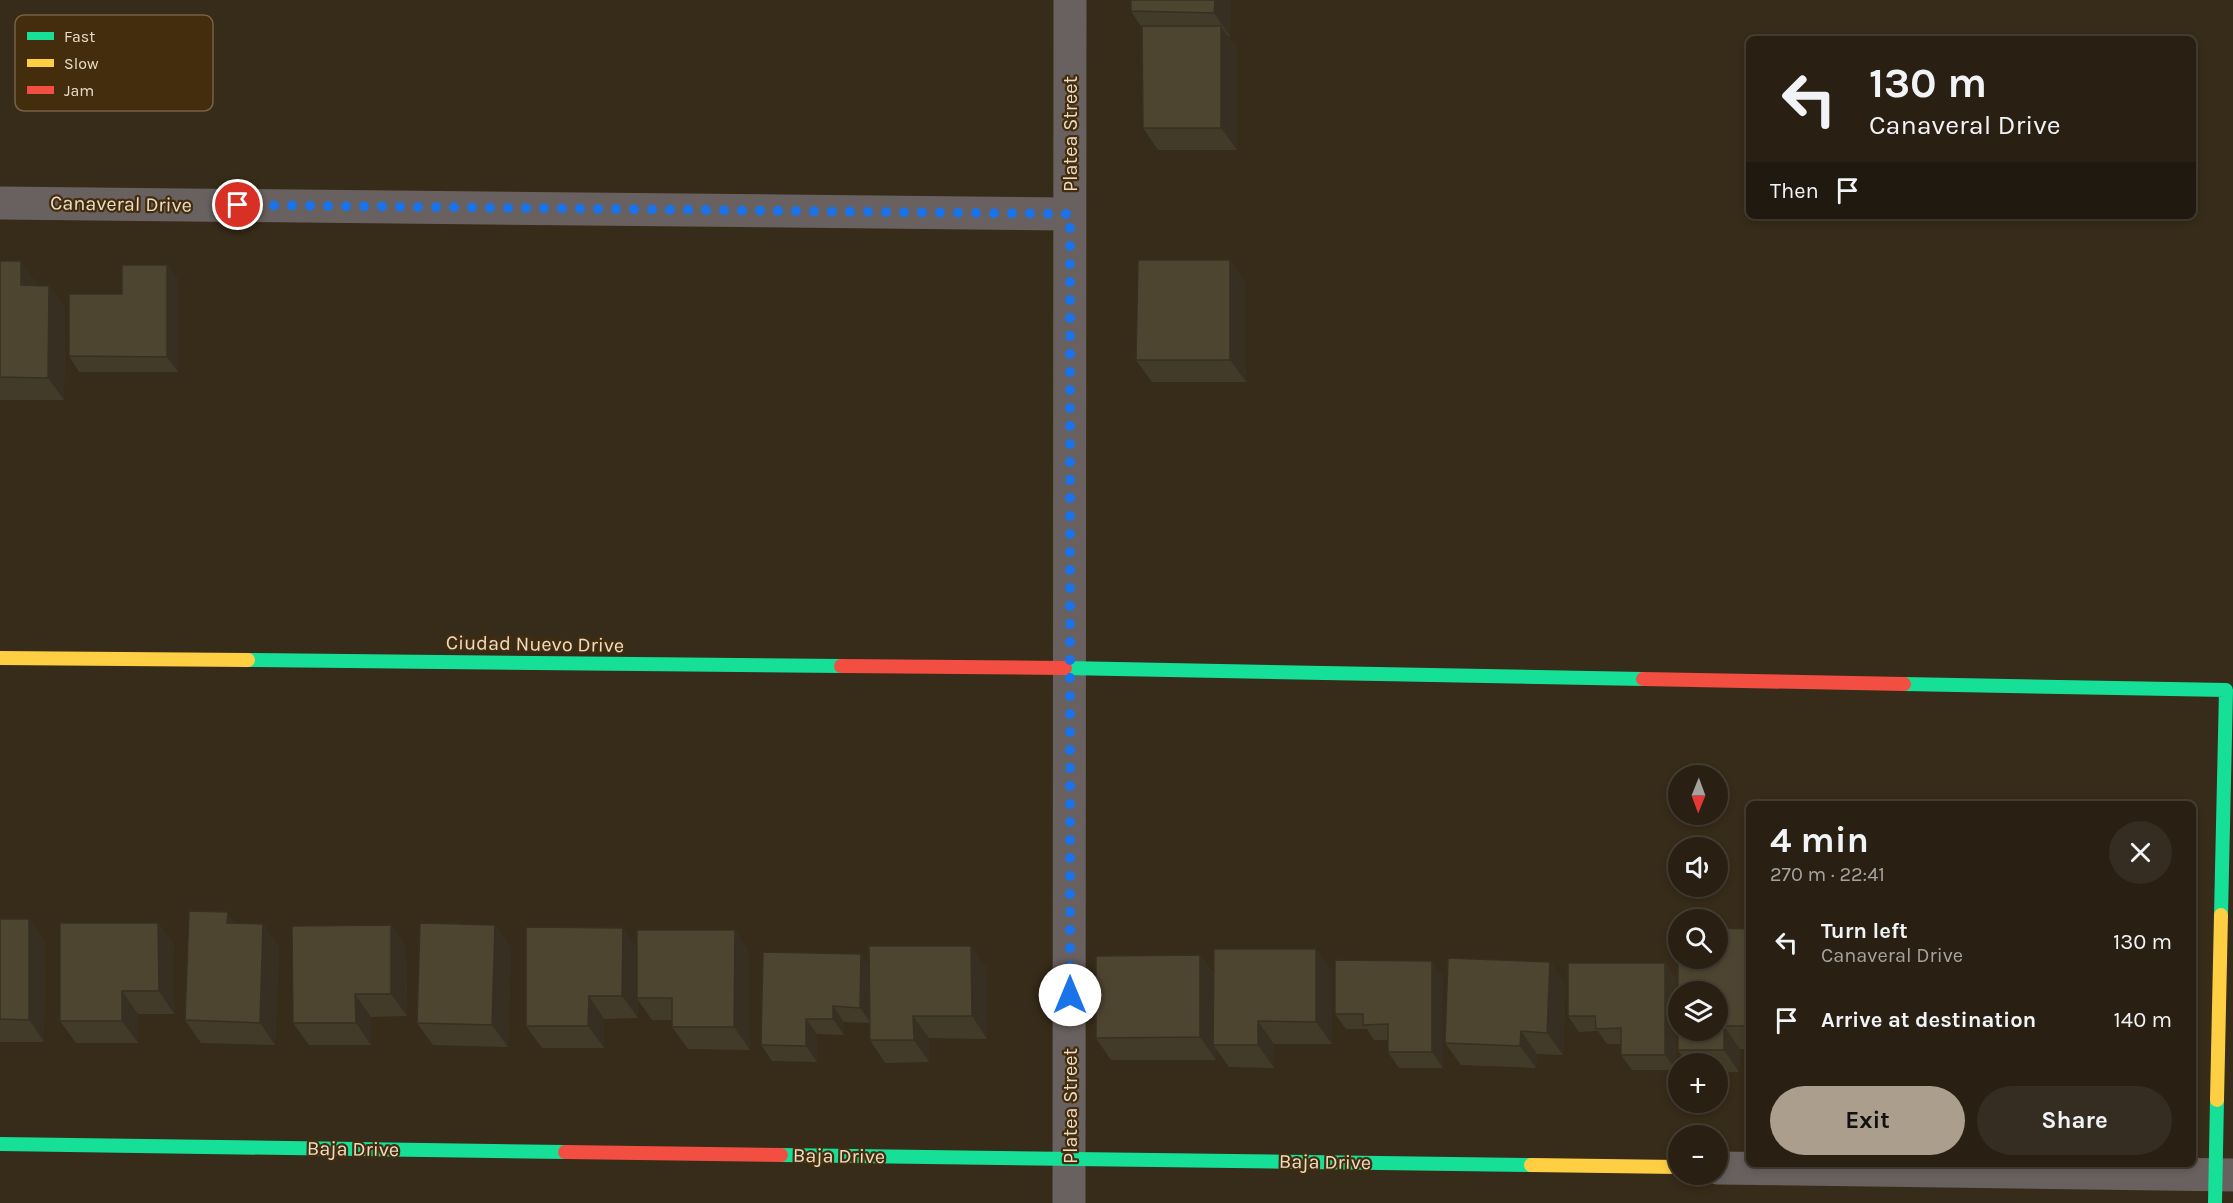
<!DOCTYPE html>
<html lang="en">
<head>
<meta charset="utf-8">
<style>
  body { margin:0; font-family:Karla,sans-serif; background:#352d21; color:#f1f3f6; height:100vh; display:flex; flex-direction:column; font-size:22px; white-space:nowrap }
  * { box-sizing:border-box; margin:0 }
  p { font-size:20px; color:#a5a3a0 }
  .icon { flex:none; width:33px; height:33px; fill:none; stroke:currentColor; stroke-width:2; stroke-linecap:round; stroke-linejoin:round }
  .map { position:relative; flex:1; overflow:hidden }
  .drawer { position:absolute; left:1746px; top:801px; width:450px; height:366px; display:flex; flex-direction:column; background:#292013; border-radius:9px; box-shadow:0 3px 9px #0003,0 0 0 2px #453e33 }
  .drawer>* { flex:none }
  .guide { position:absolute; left:1746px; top:36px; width:450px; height:183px; border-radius:9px; box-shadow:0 3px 9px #0003,0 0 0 2px #453e33; background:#292013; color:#f1f3f6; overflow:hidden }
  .needle { width:39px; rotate:181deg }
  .controls { position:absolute; left:1668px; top:765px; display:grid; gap:12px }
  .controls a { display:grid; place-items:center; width:60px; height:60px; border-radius:50%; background:#292013; box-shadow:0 3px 9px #0003,0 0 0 2px #453e33; font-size:30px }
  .pin { position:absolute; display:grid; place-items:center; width:51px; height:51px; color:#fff; margin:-26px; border:3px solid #fff; border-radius:50%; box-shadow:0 2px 6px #0007 }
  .me { position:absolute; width:66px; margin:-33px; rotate:0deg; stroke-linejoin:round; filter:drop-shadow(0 0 4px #0008) }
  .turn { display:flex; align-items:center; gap:21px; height:126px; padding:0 24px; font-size:27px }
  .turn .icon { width:78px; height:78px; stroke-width:2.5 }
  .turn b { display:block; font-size:42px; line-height:51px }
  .then { display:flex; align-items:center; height:57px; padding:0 24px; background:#0003; gap:12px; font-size:22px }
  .round { display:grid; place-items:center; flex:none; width:63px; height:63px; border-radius:32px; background:#352d21 }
  .headline { display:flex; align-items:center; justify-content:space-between; height:102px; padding:0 24px }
  h1 { font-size:36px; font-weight:700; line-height:45px }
  .primary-button { display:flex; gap:12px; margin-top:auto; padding:12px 24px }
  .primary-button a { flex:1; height:69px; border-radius:36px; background:#ac9e8c; color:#111; font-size:24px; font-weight:700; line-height:69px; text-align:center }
  .primary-button a+a { background:#352d21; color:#f1f3f6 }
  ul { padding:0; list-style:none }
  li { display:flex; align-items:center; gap:18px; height:78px; padding:0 24px }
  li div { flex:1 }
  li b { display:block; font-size:22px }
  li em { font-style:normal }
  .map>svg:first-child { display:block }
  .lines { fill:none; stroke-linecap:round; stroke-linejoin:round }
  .street { stroke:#69615f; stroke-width:33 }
  .fast { stroke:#16e098; stroke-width:14 }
  .slow { stroke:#ffcf43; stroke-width:14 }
  .jam { stroke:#f24e42; stroke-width:14 }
  .wall { fill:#433b2a }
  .shaded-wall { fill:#373022 }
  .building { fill:#4e4531; stroke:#373022; stroke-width:1.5; fill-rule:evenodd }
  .route { stroke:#1a73e8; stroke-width:10; stroke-dasharray:0 18 }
  .labels { text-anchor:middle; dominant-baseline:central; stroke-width:4.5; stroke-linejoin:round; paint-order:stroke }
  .street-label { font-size:20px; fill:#ebdcca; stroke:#442d0c }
  .key { fill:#442d0c; stroke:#766245; stroke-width:1.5 }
  .key-label { font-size:16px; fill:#ebdcca }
</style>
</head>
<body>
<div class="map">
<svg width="2233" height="1203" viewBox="0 0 2233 1203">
  <rect width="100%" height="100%" fill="#372b19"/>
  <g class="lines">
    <!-- street -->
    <g class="street">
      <path d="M0 203 1069 214"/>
      <path d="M1718 1168 2233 1175"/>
      <path d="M1069 1203 1070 0"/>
    </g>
    <!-- fast -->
    <g class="fast">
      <path d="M248 660 841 666"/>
      <path d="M1065 668 1643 679"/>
      <path d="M1904 684 2226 690 2221 915"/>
      <path d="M0 1144 565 1152"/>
      <path d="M781 1155 1531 1165"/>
      <path d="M2215 1203 2217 1100"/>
    </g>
    <!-- slow -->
    <g class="slow">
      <path d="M0 658 248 660"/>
      <path d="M2217 1100 2221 915"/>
      <path d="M1531 1165 1678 1167"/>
    </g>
    <!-- jam -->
    <g class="jam">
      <path d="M841 666 1065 668"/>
      <path d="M1643 679 1904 684"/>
      <path d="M565 1152 781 1155"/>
    </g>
  </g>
  <!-- wall -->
  <g class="wall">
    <path d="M1231 0 1230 36H1228L1237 48V150H1158L1143 128 1142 28 1131 11Z"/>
    <path d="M0 261 37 283V285L65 308 64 400H0Z"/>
    <path d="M167 265 178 280V372H79L69 356 122 294Z"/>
    <path d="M1246 282V382H1152L1136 360Z"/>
    <path d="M0 919H29L45 942 44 1042H0Z"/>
    <path d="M158 923 174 945V1014H138V1043H76L60 1021Z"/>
    <path d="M235 923 263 924 279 947 275 1045 201 1043 185 1020Z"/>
    <path d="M391 925 406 947 407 1016 371 1017V1045H309L293 1023Z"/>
    <path d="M495 925 511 948 508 1047 433 1045 417 1023Z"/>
    <path d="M623 928 637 949 750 953V1050L688 1049 672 1027V1020H652L638 1000V1018L604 1019V1048H542L526 1026Z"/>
    <path d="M1749 929V1049H1740L1739 1072H1718V1064H1687L1678 1050Z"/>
    <path d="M1316 949 1332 972V1044H1274V1068L1229 1067 1216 1049V1060H1111L1096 1038 1200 955 1214 975Z"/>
    <path d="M1550 962 1566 985 1563 1055 1537 1054 1536 1068 1461 1065 1445 1043Z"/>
    <path d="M1665 963 1676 979V1070H1632L1621 1055V1044H1607L1598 1031 1579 1032 1568 1016Z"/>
    <path d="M869 966 987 968V1039L929 1038V1062L885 1063 870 1040V1023L844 1022V1035L817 1034V1062L772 1061 761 1045Z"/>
    <path d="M1443 976V1068H1399L1388 1052V1040H1374L1367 1029H1346L1335 1014Z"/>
  </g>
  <!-- shaded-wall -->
  <g class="shaded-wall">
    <path d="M1215 0H1231L1230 36 1214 13Z"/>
    <path d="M1221 26 1237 48V150L1221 128Z"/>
    <path d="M1230 260 1246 282V382L1230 360Z"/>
    <path d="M21 261 37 283V308L21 285Z"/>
    <path d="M167 265 178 280V372L167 357Z"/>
    <path d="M49 286 65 308 64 400 48 378Z"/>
    <path d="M228 912 243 934 227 923Z"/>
    <path d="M29 919 45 942 44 1042 29 1020Z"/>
    <path d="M158 923 174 945V1014L159 991Z"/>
    <path d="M263 924 279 947 275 1045 260 1023Z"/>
    <path d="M391 925 406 947 407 1016 391 994Z"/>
    <path d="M495 925 511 948 508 1047 492 1025Z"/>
    <path d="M623 928 639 951 637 998 638 1000V1018L622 996Z"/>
    <path d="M735 930 750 953V1050L734 1027Z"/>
    <path d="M971 946 987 968V1039L972 1016Z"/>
    <path d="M1316 949 1332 972V1044L1316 1022Z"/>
    <path d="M861 954 872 970 871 1023 860 1008Z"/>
    <path d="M1200 955 1215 978 1213 1045 1216 1049V1060L1200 1037Z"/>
    <path d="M1432 961 1443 976V1068L1432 1052Z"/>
    <path d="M1550 962 1566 985 1563 1055 1547 1033Z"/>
    <path d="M1665 963 1676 979V1070L1665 1055Z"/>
    <path d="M122 991 138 1014V1043L122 1021Z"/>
    <path d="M355 994 371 1017V1045L356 1023Z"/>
    <path d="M589 996 604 1019V1048L588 1026Z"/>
    <path d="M833 1006 844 1022V1035L833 1019Z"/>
    <path d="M913 1016 929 1038V1062L914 1040Z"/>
    <path d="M806 1019 817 1034V1062L806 1046Z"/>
    <path d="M1258 1021 1274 1044V1068L1258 1045Z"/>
    <path d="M1724 1026 1740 1049 1739 1072 1724 1050Z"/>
    <path d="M1521 1031 1537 1054 1536 1068 1520 1046Z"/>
  </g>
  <!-- building -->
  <g class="building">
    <path d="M1131 0H1215L1214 13 1131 11Z"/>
    <path d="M1142 26H1221V128H1143Z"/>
    <path d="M1138 260H1230V360H1136Z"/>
    <path d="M0 261H21V285L49 286 48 378 0 377Z"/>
    <path d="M122 265H167V357L69 356V294H122Z"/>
    <path d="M189 911 228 912 227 923 263 924 260 1023 185 1020Z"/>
    <path d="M0 919H29V1020L0 1019Z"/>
    <path d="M60 923H158L159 991H122V1021H60Z"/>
    <path d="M420 923 495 925 492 1025 417 1023Z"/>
    <path d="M391 925V994H355L356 1023H293L292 926Z"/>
    <path d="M526 927 623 928 622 996H589L588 1026H526Z"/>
    <path d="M1718 928 1749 929V1026H1724V1050H1678V937V958H1718ZM1678 992H1718V1030H1678Z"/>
    <path d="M637 930H735L734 1027H672V998H637Z"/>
    <path d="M869 946H971L972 1016H913L914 1040H870Z"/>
    <path d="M1214 949H1316V1022L1258 1021V1045H1213Z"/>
    <path d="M763 952 861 954 860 1008 833 1006V1019H806V1046L761 1045Z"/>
    <path d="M1200 955V1037L1096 1038V956Z"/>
    <path d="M1448 958 1550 962 1547 1033 1521 1031 1520 1046 1445 1043Z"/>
    <path d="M1335 960 1432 961V1052H1388V1024L1363 1025V1014H1335Z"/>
    <path d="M1568 963H1665V1055H1621V1028L1596 1029 1595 1016H1568Z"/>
  </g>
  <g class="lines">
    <!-- route -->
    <path class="route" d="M238 205 1070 214V995"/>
  </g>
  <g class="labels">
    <!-- street labels -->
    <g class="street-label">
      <text transform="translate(1070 134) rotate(-90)">Platea Street</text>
      <text transform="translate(121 204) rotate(1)">Canaveral Drive</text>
      <text transform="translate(535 644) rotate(1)">Ciudad Nuevo Drive</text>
      <text transform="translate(1070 1106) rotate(-90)">Platea Street</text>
      <text transform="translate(353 1149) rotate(1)">Baja Drive</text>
      <text transform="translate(839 1156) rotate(1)">Baja Drive</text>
      <text transform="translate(1325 1162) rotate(1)">Baja Drive</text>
    </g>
  </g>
  <!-- legend -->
  <rect x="15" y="15" width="198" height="96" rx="9" class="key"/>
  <rect x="27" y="32" width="27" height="8" fill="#16e098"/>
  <rect x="27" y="59" width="27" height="8" fill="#ffcf43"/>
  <rect x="27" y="86" width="27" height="8" fill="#f24e42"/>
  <g class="key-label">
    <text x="64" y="42">Fast</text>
    <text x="64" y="69">Slow</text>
    <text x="64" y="96">Jam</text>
  </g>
</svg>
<div class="controls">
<a><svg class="needle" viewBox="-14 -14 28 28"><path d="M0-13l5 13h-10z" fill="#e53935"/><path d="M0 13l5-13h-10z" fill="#a5a3a0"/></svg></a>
<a><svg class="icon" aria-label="sound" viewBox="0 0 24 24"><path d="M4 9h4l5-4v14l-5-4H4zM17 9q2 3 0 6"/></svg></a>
<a><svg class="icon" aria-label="search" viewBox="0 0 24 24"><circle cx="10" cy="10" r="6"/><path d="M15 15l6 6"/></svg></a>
<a><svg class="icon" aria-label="layers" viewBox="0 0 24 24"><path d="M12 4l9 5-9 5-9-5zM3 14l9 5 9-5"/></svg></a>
<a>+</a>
<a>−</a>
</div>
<div class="pin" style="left:238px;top:205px;background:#d93025"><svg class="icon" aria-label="arrive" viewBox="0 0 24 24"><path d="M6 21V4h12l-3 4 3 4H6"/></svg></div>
<svg class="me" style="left:1070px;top:995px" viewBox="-20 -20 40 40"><circle r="19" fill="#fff"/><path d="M0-13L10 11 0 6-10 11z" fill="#1a73e8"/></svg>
<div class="guide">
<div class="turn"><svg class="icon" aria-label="left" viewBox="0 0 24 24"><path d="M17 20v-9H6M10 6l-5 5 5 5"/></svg><div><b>130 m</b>Canaveral Drive</div></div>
<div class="then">Then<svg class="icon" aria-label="arrive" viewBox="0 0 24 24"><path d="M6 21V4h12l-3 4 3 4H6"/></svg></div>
</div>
<section class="drawer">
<div class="headline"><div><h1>4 min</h1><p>270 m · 22:41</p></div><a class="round"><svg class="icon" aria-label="close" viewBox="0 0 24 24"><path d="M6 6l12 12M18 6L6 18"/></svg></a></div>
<ul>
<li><svg class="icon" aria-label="left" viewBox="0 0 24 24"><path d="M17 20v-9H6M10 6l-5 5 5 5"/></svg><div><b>Turn left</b><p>Canaveral Drive</p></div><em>130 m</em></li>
<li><svg class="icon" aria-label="arrive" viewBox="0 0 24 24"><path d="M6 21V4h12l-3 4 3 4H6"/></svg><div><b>Arrive at destination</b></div><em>140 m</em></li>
</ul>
<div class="primary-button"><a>Exit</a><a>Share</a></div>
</section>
</div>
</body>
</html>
